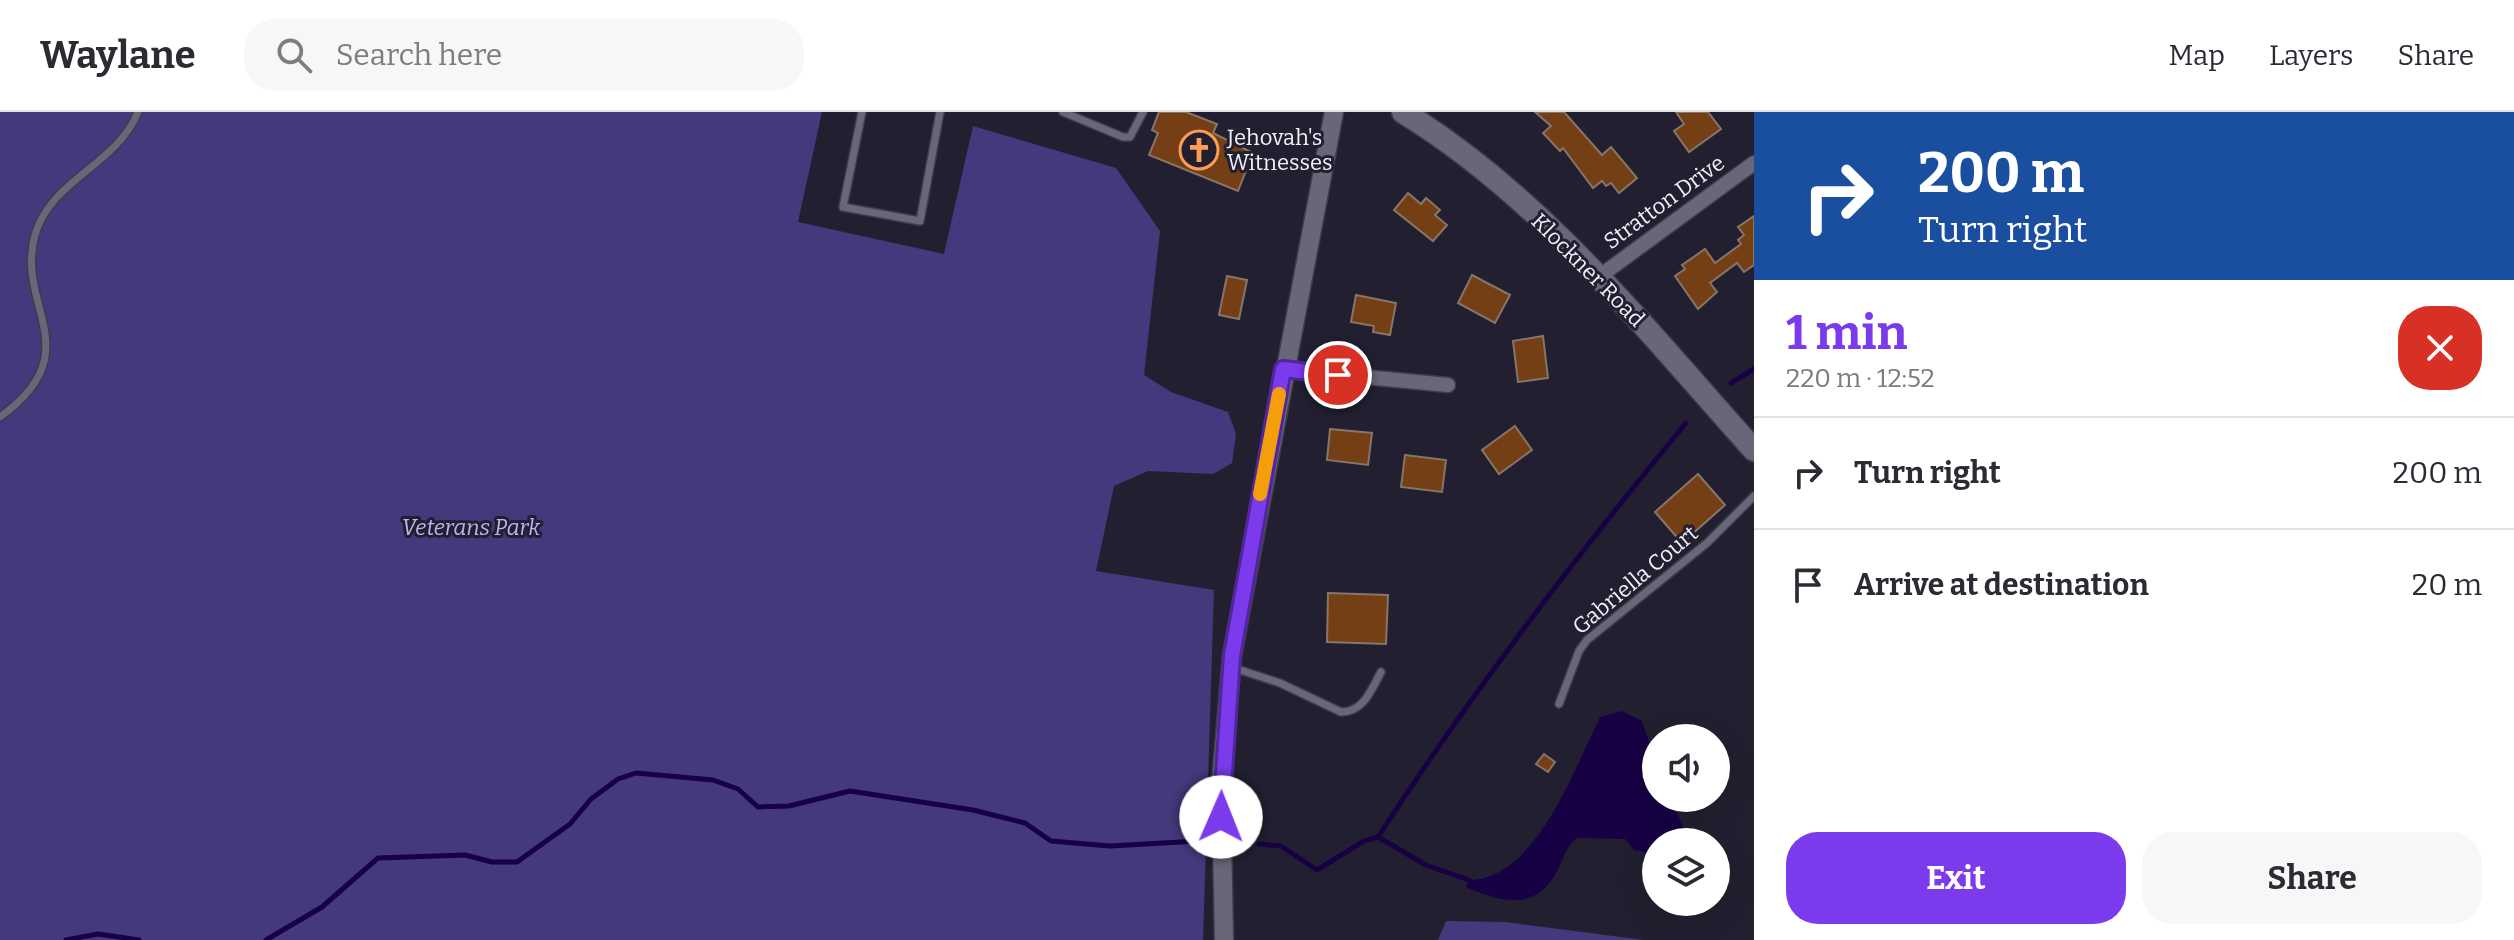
<!DOCTYPE html>
<html lang="en">
<head>
<meta charset="utf-8">
<style>
  body { margin:0; font-family:Bitter,serif; background:#f7f7f7; color:#2b2b33; height:100vh; display:flex; flex-direction:column; font-size:30px; white-space:nowrap }
  * { box-sizing:border-box; margin:0 }
  p { font-size:26px; color:#7c7c81 }
  .icon { flex:none; width:44px; height:44px; fill:none; stroke:currentColor; stroke-width:2; stroke-linecap:round; stroke-linejoin:round }
  .map { position:relative; flex:1; overflow:hidden }
  .side { display:flex; flex-direction:column; background:#fff; width:760px }
  .side>* { flex:none }
  .banner { background:#1a4fa0; color:#fff; overflow:hidden }
  .controls { position:absolute; left:1642px; top:612px; display:grid; gap:16px }
  .controls a { display:grid; place-items:center; width:88px; height:88px; border-radius:50%; background:#fff; box-shadow:0 8px 32px #0002; font-size:40px }
  .pin { position:absolute; display:grid; place-items:center; width:68px; height:68px; color:#fff; margin:-34px; border:4px solid #fff; border-radius:50%; box-shadow:0 2px 8px #0007 }
  .me { position:absolute; width:88px; margin:-44px; rotate:1deg; stroke-linejoin:round; filter:drop-shadow(0 0 6px #0008) }
  .turn { display:flex; align-items:center; gap:28px; height:168px; padding:0 32px; font-size:36px }
  .turn .icon { width:104px; height:104px; stroke-width:2.5 }
  .turn b { display:block; font-size:56px; line-height:68px }
  .round { display:grid; place-items:center; flex:none; width:84px; height:84px; border-radius:32px; background:#f7f7f7 }
  .summary { display:flex; align-items:center; justify-content:space-between; height:136px; padding:0 32px }
  h1 { font-size:48px; font-weight:700; line-height:60px; color:#7c3aed }
  .cta { display:flex; gap:16px; margin-top:auto; padding:16px 32px }
  .cta a { flex:1; height:92px; border-radius:32px; background:#7c3aed; color:#fff; font-size:32px; font-weight:700; line-height:92px; text-align:center }
  .cta a+a { background:#f7f7f7; color:#2b2b33 }
  ul { padding:0; list-style:none }
  li { display:flex; align-items:center; gap:24px; height:112px; padding:0 32px; border-top:2px solid #e1e1e2 }
  li div { flex:1 }
  li b { display:block; font-size:30px }
  li em { font-style:normal }
  header { display:flex; align-items:center; gap:48px; box-sizing:border-box; height:112px; padding:0 40px; background:#fff; border-bottom:2px solid #e1e1e2 }
  header strong { font-size:38px }
  nav { display:flex; gap:44px; margin-inline-start:auto; font-size:28px }
  .search { width:560px; height:72px; background:#f7f7f7; display:flex; align-items:center; gap:20px; box-sizing:border-box; padding:0 28px; border-radius:32px; color:#7c7c81; font-size:30px }
  main { display:flex; flex:1; min-height:0 }
  .map>svg:first-child { display:block }
  .green { fill:#44397c }
  .water { fill:#170043 }
  .lines { fill:none; stroke-linecap:round; stroke-linejoin:round }
  .stream { stroke:#170043; stroke-width:5 }
  .building { fill:#743f14; stroke:#877569; stroke-width:2 }
  .service-casing { stroke:#3d3d49; stroke-width:10 }
  .minor-casing { stroke:#3d3d49; stroke-width:17 }
  .tertiary-casing { stroke:#3d3d49; stroke-width:21 }
  .secondary-casing { stroke:#3d3d49; stroke-width:25 }
  .service { stroke:#686679; stroke-width:7 }
  .minor { stroke:#686679; stroke-width:14 }
  .tertiary { stroke:#686679; stroke-width:18 }
  .secondary { stroke:#686679; stroke-width:22 }
  .route-casing { stroke:#51269a; stroke-width:20 }
  .route { stroke:#7c3aed; stroke-width:14 }
  .slow { stroke:#f59e0b; stroke-width:14 }
  .labels { text-anchor:middle; dominant-baseline:central; stroke-width:6; stroke-linejoin:round; paint-order:stroke }
  .poi-label { font-size:22px; fill:#f0f0fa; stroke:#222030; text-anchor:start }
  .street-label { font-size:22px; fill:#f0f0fa; stroke:#222030 }
  .park-label { font-size:22px; font-style:italic; fill:#bbb5f3; stroke:#222030 }
</style>
</head>
<body>
<header>
<strong>Waylane</strong>
<div class="search"><svg class="icon" aria-label="search" viewBox="0 0 24 24"><circle cx="10" cy="10" r="6"/><path d="M15 15l6 6"/></svg>Search here</div>
<nav><a>Map</a><a>Layers</a><a>Share</a></nav>
</header>
<main>
<div class="map">
<svg width="1754" height="828" viewBox="0 0 1754 828">
  <rect width="100%" height="100%" fill="#222030"/>
  <!-- green -->
  <g class="green">
    <path d="M0 0H822L798 110 944 142 973 14 1116 56 1160 119 1144 263 1171 280 1228 300 1236 322 1232 351 1213 362 1148 359 1114 374 1096 459 1214 478 1203 828H0Z"/>
    <path d="M1446 809 1505 810 1644 828H1438Z"/>
  </g>
  <!-- water -->
  <path class="water" d="M1622 599 1642 609 1656 650V686H1669L1691 730H1656V742L1634 738 1625 727 1577 726C1563 738 1564 748 1555 763 1534 799 1499 790 1466 775L1469 768C1535 769 1575 655 1600 605Z"/>
  <g class="lines">
    <!-- stream -->
    <g class="stream">
      <path d="M1731 271 1754 257"/>
      <path d="M1378 725C1472 580 1576 444 1686 311"/>
      <path d="M1259 732 1281 734 1317 758 1364 729 1378 725 1426 753 1469 768"/>
      <path d="M66 828 98 822 139 828"/>
      <path d="M266 828 322 795 378 746 465 743 492 750H517L570 712 591 687 618 667 636 661 713 668 738 677 758 695 789 694 850 679 973 698 1025 711 1051 729 1110 734 1198 729"/>
    </g>
  </g>
  <!-- building -->
  <g class="building">
    <path d="M1159 0H1186L1217 12 1213 21 1253 41 1238 79 1149 43 1158 21 1152 18Z"/>
    <path d="M1535 0H1564L1602 43 1611 35 1637 66 1619 81 1611 71 1606 74 1602 69 1593 76 1563 36 1560 39 1543 21 1551 14Z"/>
    <path d="M1676 0H1708L1721 17 1689 40 1674 19 1684 12Z"/>
    <path d="M1408 81 1421 92 1426 86 1440 98 1435 103 1447 113 1433 129 1394 98Z"/>
    <path d="M1754 104V153L1744 160 1737 151 1710 171 1717 180 1698 197 1675 164 1685 157 1682 153 1705 137 1715 151 1741 132 1738 128 1744 123 1738 115Z"/>
    <path d="M1472 163 1510 183 1495 211 1458 191Z"/>
    <path d="M1227 164 1247 168 1239 207 1219 203Z"/>
    <path d="M1356 183 1396 191 1390 223 1373 220 1374 214 1351 210Z"/>
    <path d="M1543 224 1548 266 1518 270 1513 229Z"/>
    <path d="M1515 314 1532 338 1499 362 1482 338Z"/>
    <path d="M1330 317 1372 321 1368 353 1327 348Z"/>
    <path d="M1405 343 1446 348 1442 380 1401 375Z"/>
    <path d="M1698 362 1725 393 1682 431 1655 400Z"/>
    <path d="M1328 481 1388 483 1386 532 1327 530Z"/>
    <path d="M1544 642 1555 650 1548 660 1536 652Z"/>
  </g>
  <g class="lines">
    <defs>
      <g id="service">
        <path d="M862 0 843 95 920 109 940 0"/>
        <path d="M1063 0 1123 25H1130L1143 0"/>
        <path d="M0 305C91 239 15 195 35 123 51 67 116 54 138 0"/>
        <path d="M1234 556 1280 571 1341 600C1364 600 1371 578 1381 560"/>
        <path d="M1559 592 1579 539 1587 528 1707 431 1754 384"/>
      </g>
      <g id="minor">
        <path d="M1600 164 1754 51"/>
        <path d="M1283 257 1448 273"/>
      </g>
      <path id="tertiary" d="M1224 828 1221 672 1232 544 1334 0"/>
      <path id="secondary" d="M1403 0C1542 85 1646 218 1754 338"/>
    </defs>
    <!-- service casing -->
    <use href="#service" class="service-casing"/>
    <!-- minor casing -->
    <use href="#minor" class="minor-casing"/>
    <!-- tertiary casing -->
    <use href="#tertiary" class="tertiary-casing"/>
    <!-- secondary casing -->
    <use href="#secondary" class="secondary-casing"/>
    <!-- service -->
    <use href="#service" class="service"/>
    <!-- minor -->
    <use href="#minor" class="minor"/>
    <!-- tertiary -->
    <use href="#tertiary" class="tertiary"/>
    <!-- secondary -->
    <use href="#secondary" class="secondary"/>
  </g>
  <g class="lines">
    <defs>
      <path id="route" d="M1221 705 1232 544 1283 257 1338 263"/>
    </defs>
    <!-- route casing -->
    <use href="#route" class="route-casing"/>
    <!-- route -->
    <use href="#route" class="route"/>
    <!-- slow -->
    <path class="slow" d="M1260 382 1279 282"/>
  </g>
  <!-- icons -->
  <defs>
    <symbol id="church-ring" viewBox="-11 -11 22 22"><circle r="9.5" fill="#222030" stroke="#fd9d55" stroke-width="1.5"/><path d="M-1.2-6h2.4v3.5h3.3v2.4h-3.3V6h-2.4V-.1h-3.3v-2.4h3.3Z" fill="#fd9d55"/></symbol>
  </defs>
  <g fill-rule="evenodd">
    <use href="#church-ring" x="1177" y="16" width="44" height="44"/>
  </g>
  <g class="labels">
    <!-- poi labels -->
    <g class="poi-label">
      <text x="1227" y="25">Jehovah's<tspan x="1227" dy="25">Witnesses</tspan></text>
    </g>
    <!-- street labels -->
    <g class="street-label">
      <text transform="translate(1664 90) rotate(-36)">Stratton Drive</text>
      <text transform="translate(1588 158) rotate(45)">Klockner Road</text>
      <text transform="translate(1635 468) rotate(-40)">Gabriella Court</text>
    </g>
    <!-- park labels -->
    <g class="park-label">
      <text x="471" y="415">Veterans Park</text>
    </g>
  </g>
</svg>
<div class="controls">
<a><svg class="icon" aria-label="sound" viewBox="0 0 24 24"><path d="M4 9h4l5-4v14l-5-4H4zM17 9q2 3 0 6"/></svg></a>
<a><svg class="icon" aria-label="layers" viewBox="0 0 24 24"><path d="M12 4l9 5-9 5-9-5zM3 14l9 5 9-5"/></svg></a>
</div>
<div class="pin" style="left:1338px;top:263px;background:#d93025"><svg class="icon" aria-label="arrive" viewBox="0 0 24 24"><path d="M6 21V4h12l-3 4 3 4H6"/></svg></div>
<svg class="me" style="left:1221px;top:705px" viewBox="-20 -20 40 40"><circle r="19" fill="#fff"/><path d="M0-13L10 11 0 6-10 11z" fill="#7c3aed"/></svg>
</div>
<section class="side">
<div class="banner">
<div class="turn"><svg class="icon" aria-label="right" viewBox="0 0 24 24"><path d="M7 20v-9h11M14 6l5 5-5 5"/></svg><div><b>200 m</b>Turn right</div></div>
</div>
<div class="summary"><div><h1>1 min</h1><p>220 m · 12:52</p></div><a class="round" style="background:#d93025;color:#fff"><svg class="icon" aria-label="close" viewBox="0 0 24 24"><path d="M6 6l12 12M18 6L6 18"/></svg></a></div>
<ul>
<li><svg class="icon" aria-label="right" viewBox="0 0 24 24"><path d="M7 20v-9h11M14 6l5 5-5 5"/></svg><div><b>Turn right</b></div><em>200 m</em></li>
<li><svg class="icon" aria-label="arrive" viewBox="0 0 24 24"><path d="M6 21V4h12l-3 4 3 4H6"/></svg><div><b>Arrive at destination</b></div><em>20 m</em></li>
</ul>
<div class="cta"><a>Exit</a><a>Share</a></div>
</section>
</main>
</body>
</html>
